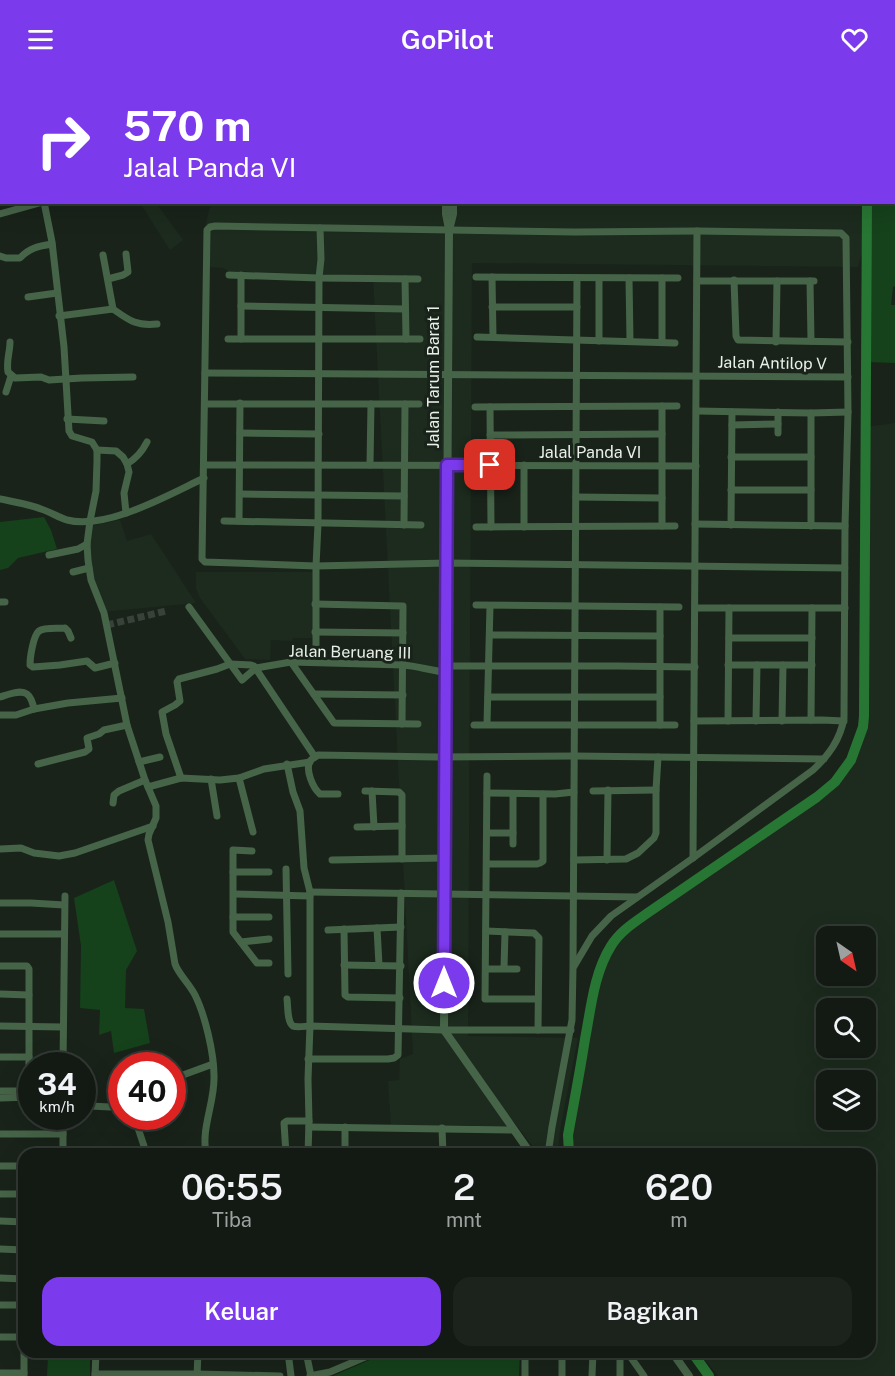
<!DOCTYPE html>
<html lang="id">
<head>
<meta charset="utf-8">
<style>
  body { margin:0; font-family:"Public Sans",sans-serif; background:#1c231d; color:#f1f3f6; height:100vh; display:flex; flex-direction:column; font-size:22px; white-space:nowrap }
  * { box-sizing:border-box; margin:0 }
  p { font-size:20px; color:#9da1a0 }
  .icon { flex:none; width:33px; height:33px; fill:none; stroke:currentColor; stroke-width:2; stroke-linecap:round; stroke-linejoin:round }
  .map { position:relative; flex:1; overflow:hidden }
  .panel { position:absolute; left:18px; top:1070px; width:858px; height:210px; display:flex; flex-direction:column; background:#131a14; border-radius:18px; box-shadow:0 6px 24px #0002,0 0 0 2px #323834 }
  .panel>* { flex:none }
  .hud { position:absolute; left:0px; top:0px; width:896px; height:126px; box-shadow:0 6px 24px #0002,0 0 0 2px #323834; background:#7c3aed; color:#fff; overflow:hidden }
  .needle { width:39px; rotate:146deg }
  .controls { position:absolute; left:816px; top:848px; display:grid; gap:12px }
  .controls a { display:grid; place-items:center; width:60px; height:60px; border-radius:12px; background:#131a14; box-shadow:0 6px 24px #0002,0 0 0 2px #323834; font-size:30px }
  .speed { position:absolute; left:18px; top:974px; display:flex; gap:12px; font-size:30px; font-weight:700; text-align:center }
  .speed>* { display:grid; place-content:center; width:78px; height:78px; border-radius:50%; background:#131a14; box-shadow:0 6px 24px #0002,0 0 0 2px #323834; line-height:1 }
  .speed small { font-size:15px; font-weight:400 }
  .speed .limit { border:9px solid #d22; background:#fff; color:#111 }
  .pin { position:absolute; display:grid; place-items:center; width:51px; height:51px; color:#fff; margin:-26px; border-radius:12px; box-shadow:0 3px 9px #0006 }
  .me { position:absolute; width:66px; margin:-33px; rotate:0deg; stroke-linejoin:round; filter:drop-shadow(0 0 4px #0008) }
  .turn { display:flex; align-items:center; gap:21px; height:126px; padding:0 24px; font-size:27px }
  .turn .icon { width:78px; height:78px; stroke-width:2.5 }
  .turn b { display:block; font-size:42px; line-height:51px }
  .eta { display:flex; justify-content:space-evenly; align-items:center; height:102px; text-align:center }
  .eta b { font-size:36px; font-weight:600; line-height:42px }
  .button { display:flex; gap:12px; margin-top:auto; padding:12px 24px }
  .button a { flex:1; height:69px; border-radius:18px; background:#7c3aed; color:#fff; font-size:24px; font-weight:600; line-height:69px; text-align:center }
  .button a+a { background:#1c231d; color:#f1f3f6 }
  header { display:flex; justify-content:space-between; align-items:center; height:78px; padding:0 24px; background:#7c3aed; color:#fff; font-size:27px; font-weight:600 }
  .map>svg:first-child { display:block }
  .built { fill:#1c2b1d; fill-rule:evenodd }
  .green { fill:#15411b }
  .lines { fill:none; stroke-linecap:round; stroke-linejoin:round }
  .river { stroke:#287633; stroke-width:10 }
  .minor-tunnel { stroke:#384239; stroke-width:7; stroke-dasharray:7 3.5; stroke-linecap:butt }
  .minor { stroke:#466448; stroke-width:7 }
  .tertiary { stroke:#466448; stroke-width:8 }
  .route-casing { stroke:#51269a; stroke-width:15 }
  .route { stroke:#7c3aed; stroke-width:10 }
  .labels { text-anchor:middle; dominant-baseline:central; stroke-width:6; stroke-linejoin:round; paint-order:stroke }
  .street-label { font-size:16px; fill:#e9f0e9; stroke:#19231a }
</style>
</head>
<body>
<header><svg class="icon" aria-label="menu" viewBox="0 0 24 24"><path d="M4 6h16M4 12h16M4 18h16"/></svg>GoPilot<svg class="icon" aria-label="heart" viewBox="0 0 24 24"><path d="M12 20l-8-8c-3-5 5-10 8-4 3-6 11-1 8 4z"/></svg></header>
<div class="map">
<svg width="895" height="1298" viewBox="0 0 895 1298">
  <rect width="100%" height="100%" fill="#19231a"/>
  <!-- built -->
  <g class="built">
    <path d="M84 0H653L654 1 84 2Z"/>
    <path d="M140 125H156L183 162 170 172Z"/>
    <path d="M211 125H867V158L858 189 472 185 468 958 578 960 560 1052 558 1075H538L513 1043 502 1050 466 1047 391 1049 388 1003 399 1002 400 981 413 976 373 199 229 193 223 190 211 189 204 185 205 149Z"/>
    <path d="M895 345V1298H718L699 1274H870V1076L569 1075 568 1057 603 884 611 868 629 848 835 704 851 682 860 659 863 645 865 349ZM826 858H866V897H826ZM826 930H866V969H826ZM826 1002H866V1041H826Z"/>
    <path d="M120 442 127 463 151 456 196 525 103 534 86 497 85 466 88 451 95 447Z"/>
    <path d="M196 494H313V560H293L292 563 271 562 270 582 245 581 200 520 196 511Z"/>
  </g>
  <!-- green -->
  <g class="green">
    <path d="M894 97H895V208L893 209 891 227H895V285L867 284V125L894 124Z"/>
    <path d="M44 439 51 452 57 471 18 480 8 490 0 492V444Z"/>
    <path d="M114 802 137 873 126 892 125 930 144 931 150 965 114 975 111 953 99 957 100 932 80 930 81 868 74 820Z"/>
    <path d="M388 1274H520L519 1298H333Z"/>
    <path d="M48 1278 90 1279V1298H47Z"/>
  </g>
  <g class="lines">
    <!-- river -->
    <g class="river">
      <path d="M868 2V0"/>
      <path d="M569 1076 568 1057C574 1025 580 993 585 961 591 930 594 895 611 868 620 853 635 844 649 834L817 719 835 704 851 682 863 649 864 638 867 124"/>
      <path d="M692 1274 709 1298"/>
    </g>
    <!-- minor-tunnel -->
    <path class="minor-tunnel" d="M107 547 166 533"/>
    <!-- minor -->
    <g class="minor">
      <path d="M89 0V2"/>
      <path d="M796 0V2"/>
      <path d="M890 0 891 2"/>
      <path d="M41 2V0"/>
      <path d="M0 26 2 27"/>
      <path d="M894 32 895 41"/>
      <path d="M0 109H2"/>
      <path d="M44 124 52 164 64 269 69 353 72 358 92 364 97 372V383L96 413 90 443 87 466 88 482 91 502 104 535 127 647 145 702 156 728V740L149 756 148 762 168 844 175 886C179 897 189 905 195 917 205 937 214 975 214 998 215 1024 201 1049 206 1076"/>
      <path d="M0 136 43 124"/>
      <path d="M103 177 113 231"/>
      <path d="M0 178 6 180H20C29 170 39 168 52 166"/>
      <path d="M229 197 319 200 418 201"/>
      <path d="M476 199 678 200"/>
      <path d="M492 199 493 259"/>
      <path d="M629 200 630 263"/>
      <path d="M662 200V264"/>
      <path d="M108 201 123 197 128 194 126 176"/>
      <path d="M405 201 406 261"/>
      <path d="M734 202 736 258 738 262 848 264"/>
      <path d="M697 203H814"/>
      <path d="M810 203 811 263"/>
      <path d="M28 219 57 215"/>
      <path d="M241 228 405 231"/>
      <path d="M492 229H577"/>
      <path d="M59 238 113 231C130 243 136 248 157 246"/>
      <path d="M477 259 675 265"/>
      <path d="M228 261H420"/>
      <path d="M241 261V197"/>
      <path d="M599 263V200"/>
      <path d="M10 264C10 274 6 283 8 294L15 300 41 299 49 302 82 300 133 299"/>
      <path d="M776 264 777 203"/>
      <path d="M205 295 848 299"/>
      <path d="M6 314 11 298"/>
      <path d="M205 326H419"/>
      <path d="M475 329 677 328"/>
      <path d="M490 329 491 449"/>
      <path d="M697 333 811 335 848 334"/>
      <path d="M778 334V355"/>
      <path d="M67 341 104 343"/>
      <path d="M732 347 778 346"/>
      <path d="M240 355 319 356"/>
      <path d="M490 357 662 356"/>
      <path d="M97 372 116 373 123 379 127 386 129 394 124 415 126 435"/>
      <path d="M731 379H811"/>
      <path d="M127 386C137 380 142 374 147 364"/>
      <path d="M204 387 696 388"/>
      <path d="M370 387 371 326"/>
      <path d="M524 387V449"/>
      <path d="M731 412H811"/>
      <path d="M240 416 404 418"/>
      <path d="M576 419 662 420"/>
      <path d="M0 421C14 424 28 426 41 431 50 434 58 439 67 442 107 452 168 417 204 400"/>
      <path d="M224 443 421 447"/>
      <path d="M239 443 240 325"/>
      <path d="M695 446 845 448"/>
      <path d="M404 447 405 326"/>
      <path d="M731 447 732 334"/>
      <path d="M662 448V328"/>
      <path d="M811 448V335"/>
      <path d="M476 449 675 448"/>
      <path d="M49 477 78 471 87 466"/>
      <path d="M73 494 89 490"/>
      <path d="M0 524H5"/>
      <path d="M315 526 403 528 402 646"/>
      <path d="M476 527 679 529"/>
      <path d="M189 529 242 602 256 590 291 584 403 587C418 588 431 593 446 594"/>
      <path d="M695 530H845"/>
      <path d="M315 554 403 555"/>
      <path d="M490 557 660 558"/>
      <path d="M71 560 68 553 65 550C58 551 45 549 39 553 33 558 30 580 30 587L33 589 60 587 87 583 95 590 115 585"/>
      <path d="M729 560H812"/>
      <path d="M291 584 334 645 418 646"/>
      <path d="M316 584V488L318 446 319 200 321 181 320 150"/>
      <path d="M728 587H812"/>
      <path d="M446 588H617L695 589"/>
      <path d="M314 616 403 617"/>
      <path d="M0 619C7 617 20 611 27 616 31 619 33 626 34 631"/>
      <path d="M488 619H660"/>
      <path d="M0 637H16L34 631 68 625 122 620"/>
      <path d="M811 642 812 530"/>
      <path d="M694 643 822 642 844 643"/>
      <path d="M728 643 729 530"/>
      <path d="M756 643 757 587"/>
      <path d="M782 643 783 587"/>
      <path d="M487 646 490 528"/>
      <path d="M474 647H675"/>
      <path d="M660 647V529"/>
      <path d="M139 684 160 679"/>
      <path d="M38 686 85 674 89 671 87 660 99 656 104 652 127 647"/>
      <path d="M287 686 293 714 300 733 304 790 310 814V948L308 1001 309 1043 308 1076"/>
      <path d="M487 698 485 921H538"/>
      <path d="M181 700 166 656 162 634 175 627 180 623 177 604 179 601 217 591 230 586 251 587 254 588 315 679"/>
      <path d="M239 700 253 754"/>
      <path d="M211 701 217 738"/>
      <path d="M148 709 181 700 220 702 239 700 264 691 310 684"/>
      <path d="M365 713 399 714 402 717V781"/>
      <path d="M372 713 374 749"/>
      <path d="M593 713 656 712"/>
      <path d="M487 715 555 716 574 714"/>
      <path d="M338 716H320C313 710 305 692 310 683 312 680 316 679 318 677L437 679 574 678 824 681"/>
      <path d="M113 725 114 717 119 713 145 702"/>
      <path d="M357 749 402 748"/>
      <path d="M487 755H513"/>
      <path d="M513 766V716"/>
      <path d="M0 771 21 770 34 775 59 778 75 775 153 748"/>
      <path d="M252 773 233 772V854L257 885H269"/>
      <path d="M693 780 697 153"/>
      <path d="M332 782 445 780"/>
      <path d="M574 782 626 781 638 775 654 760 656 755V712L658 679"/>
      <path d="M607 782 608 712"/>
      <path d="M487 786H537L540 785 543 783V716"/>
      <path d="M286 791 288 896"/>
      <path d="M233 794H269"/>
      <path d="M310 814 637 819"/>
      <path d="M234 816 310 818"/>
      <path d="M0 825H31L64 827"/>
      <path d="M233 839H269"/>
      <path d="M377 850 379 887"/>
      <path d="M344 851 345 917 348 919 400 920"/>
      <path d="M328 852 401 849"/>
      <path d="M486 853 534 855 539 860 538 952"/>
      <path d="M0 856H63"/>
      <path d="M241 864 269 861"/>
      <path d="M344 887 401 888"/>
      <path d="M0 888H27L29 891V1013"/>
      <path d="M573 888 577 200"/>
      <path d="M504 890 505 854"/>
      <path d="M486 891H517"/>
      <path d="M0 916 29 917"/>
      <path d="M287 921C288 928 287 944 293 948 297 950 306 948 310 948L444 952H571"/>
      <path d="M0 948 63 949"/>
      <path d="M0 979H29"/>
      <path d="M308 981H388L394 980 398 977 401 815"/>
      <path d="M63 987 65 818"/>
      <path d="M172 1001 213 986"/>
      <path d="M0 1013H32"/>
      <path d="M0 1020 32 1019"/>
      <path d="M82 1020 90 1028 110 1029 122 1024"/>
      <path d="M309 1049 514 1052"/>
      <path d="M442 1050 443 1076"/>
      <path d="M0 1056H63"/>
      <path d="M63 1076V1038"/>
      <path d="M131 1076 142 1072 144 1068 134 1038"/>
      <path d="M286 1076 284 1045 287 1043H309"/>
      <path d="M345 1076V1049"/>
      <path d="M548 1076 552 1049 572 942 573 890 592 858 611 838 693 780 813 692C829 677 840 662 844 640L845 448 848 334 846 160 841 155 697 153 575 154 215 148 210 149 207 152 202 481 205 484 316 488 447 485 845 490"/>
      <path d="M0 1088H24"/>
      <path d="M0 1116H24"/>
      <path d="M0 1143 24 1144"/>
      <path d="M0 1171 24 1172"/>
      <path d="M0 1200 24 1201"/>
      <path d="M0 1227H24"/>
      <path d="M0 1259H24"/>
      <path d="M288 1274 291 1298"/>
      <path d="M306 1274 311 1298"/>
      <path d="M627 1274 644 1298"/>
      <path d="M0 1295H24"/>
      <path d="M95 1296H197L280 1298"/>
      <path d="M24 1298V1274"/>
      <path d="M95 1298 96 1274"/>
      <path d="M197 1298 198 1274"/>
      <path d="M310 1298 330 1294 377 1274"/>
      <path d="M525 1298V1274"/>
      <path d="M562 1298V1274"/>
      <path d="M592 1298 593 1274"/>
      <path d="M620 1298V1274"/>
    </g>
    <!-- tertiary -->
    <g class="tertiary">
      <path d="M453 0V2"/>
      <path d="M447 2V0"/>
      <path d="M446 124V136L449 151 444 952 531 1076"/>
      <path d="M450 148 453 136V124"/>
      <path d="M672 1274 689 1298"/>
    </g>
  </g>
  <g class="lines">
    <defs>
      <path id="route" d="M444 905 447 387H490"/>
    </defs>
    <!-- route casing -->
    <use href="#route" class="route-casing"/>
    <!-- route -->
    <use href="#route" class="route"/>
  </g>
  <g class="labels">
    <!-- street labels -->
    <g class="street-label">
      <text transform="translate(772 285) rotate(1)">Jalan Antilop V</text>
      <text transform="translate(433 299) rotate(-90)">Jalan Tarum Barat 1</text>
      <text x="590" y="374">Jalal Panda VI</text>
      <text transform="translate(350 574) rotate(1)">Jalan Beruang III</text>
    </g>
  </g>
</svg>
<div class="controls">
<a><svg class="needle" viewBox="-14 -14 28 28"><path d="M0-13l5 13h-10z" fill="#e53935"/><path d="M0 13l5-13h-10z" fill="#9da1a0"/></svg></a>
<a><svg class="icon" aria-label="search" viewBox="0 0 24 24"><circle cx="10" cy="10" r="6"/><path d="M15 15l6 6"/></svg></a>
<a><svg class="icon" aria-label="layers" viewBox="0 0 24 24"><path d="M12 4l9 5-9 5-9-5zM3 14l9 5 9-5"/></svg></a>
</div>
<div class="speed"><div>34<small>km/h</small></div><div class="limit">40</div></div>
<div class="pin" style="left:490px;top:387px;background:#d93025"><svg class="icon" aria-label="arrive" viewBox="0 0 24 24"><path d="M6 21V4h12l-3 4 3 4H6"/></svg></div>
<svg class="me" style="left:444px;top:905px" viewBox="-20 -20 40 40"><circle r="17" fill="#7c3aed" stroke="#fff" stroke-width="3"/><path d="M0-11L8 9 0 5-8 9z" fill="#fff"/></svg>
<div class="hud">
<div class="turn"><svg class="icon" aria-label="right" viewBox="0 0 24 24"><path d="M7 20v-9h11M14 6l5 5-5 5"/></svg><div><b>570 m</b>Jalal Panda VI</div></div>
</div>
<section class="panel">
<div class="eta">
<div><b>06:55</b><p>Tiba</p></div>
<div><b>2</b><p>mnt</p></div>
<div><b>620</b><p>m</p></div>
</div>
<div class="button"><a>Keluar</a><a>Bagikan</a></div>
</section>
</div>
</body>
</html>
